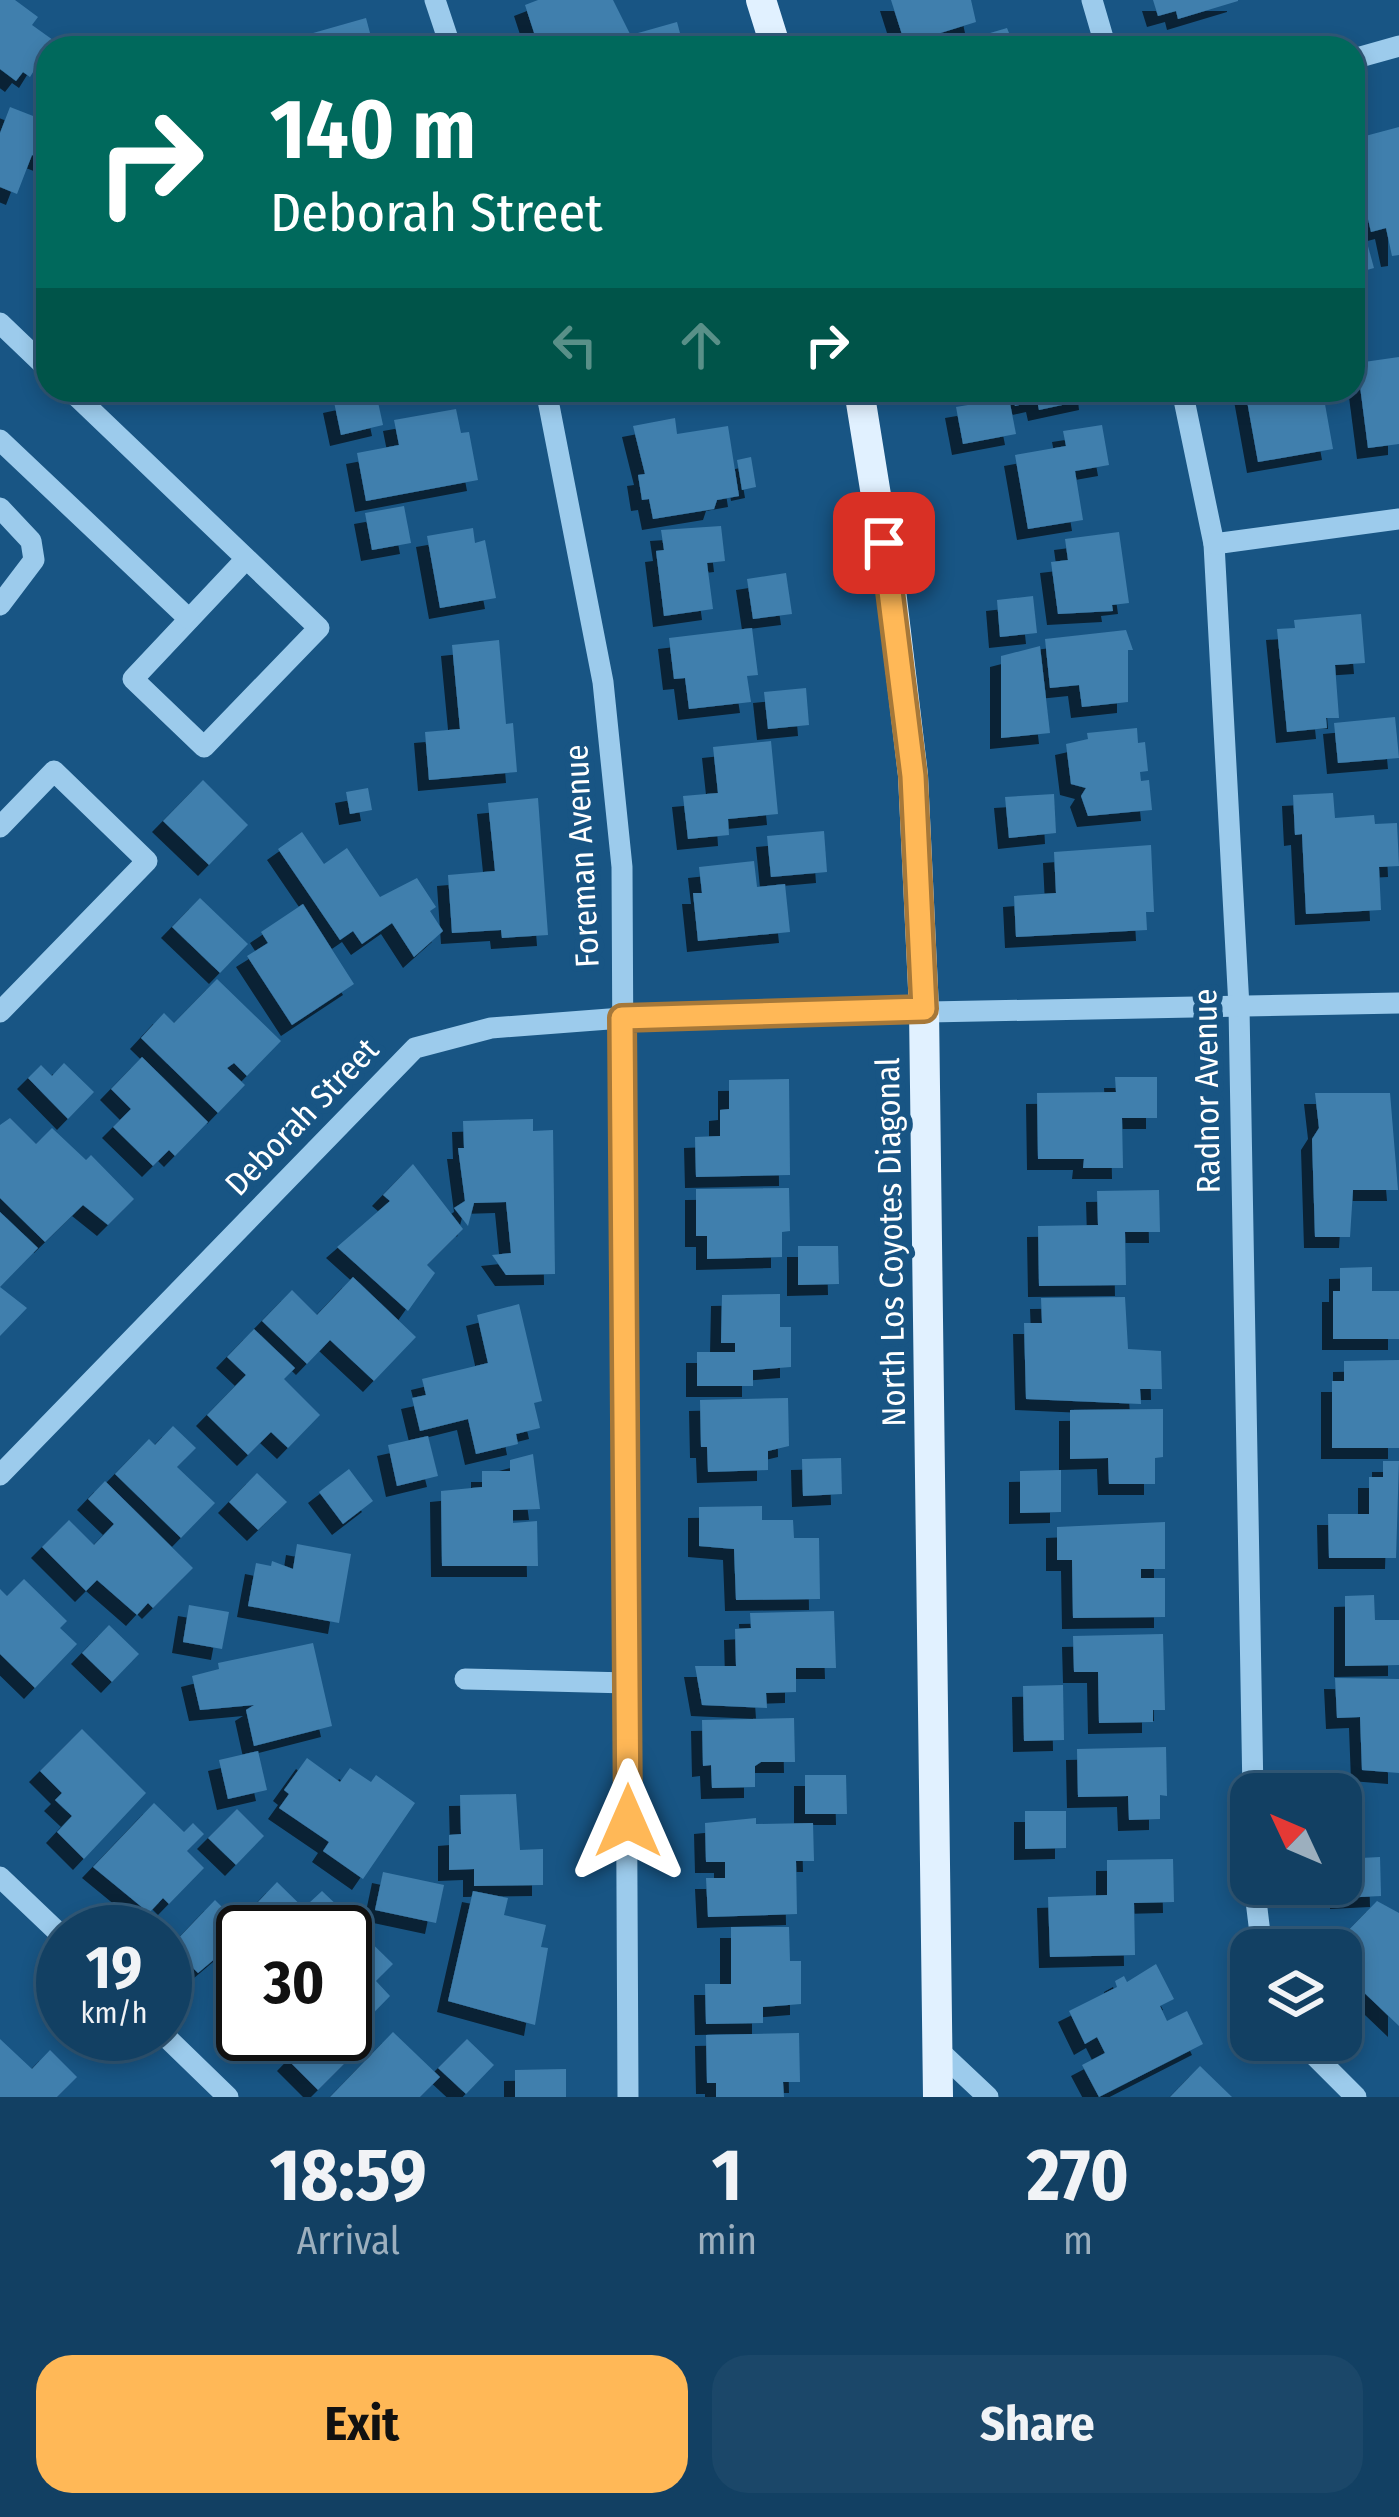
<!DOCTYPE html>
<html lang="en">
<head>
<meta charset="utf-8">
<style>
  body { margin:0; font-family:"Fira Sans Condensed",sans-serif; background:#1b4769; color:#f1f3f6; height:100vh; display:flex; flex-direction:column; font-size:45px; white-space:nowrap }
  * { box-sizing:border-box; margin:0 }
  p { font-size:39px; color:#9cafbe }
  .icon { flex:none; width:66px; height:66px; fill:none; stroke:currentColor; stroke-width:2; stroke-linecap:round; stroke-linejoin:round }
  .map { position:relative; height:2097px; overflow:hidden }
  .sheet { display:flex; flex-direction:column; background:#124063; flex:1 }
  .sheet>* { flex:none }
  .top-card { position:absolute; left:36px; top:36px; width:1329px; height:366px; border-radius:36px; box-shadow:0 6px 18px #0003,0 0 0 3px #315978; background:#00695c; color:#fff; overflow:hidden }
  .needle { width:78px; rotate:314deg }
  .buttons { position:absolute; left:1230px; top:1773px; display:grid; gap:24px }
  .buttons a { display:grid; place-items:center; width:132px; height:132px; border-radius:24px; background:#124063; box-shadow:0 6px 18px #0003,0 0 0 3px #315978; font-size:60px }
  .speed { position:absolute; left:36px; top:1905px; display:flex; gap:24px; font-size:60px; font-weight:700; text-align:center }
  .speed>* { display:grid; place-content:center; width:156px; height:156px; border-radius:50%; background:#124063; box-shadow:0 6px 18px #0003,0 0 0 3px #315978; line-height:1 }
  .speed small { font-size:30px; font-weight:400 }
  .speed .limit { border:6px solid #111; border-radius:18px; background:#fff; color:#111 }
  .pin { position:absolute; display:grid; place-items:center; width:102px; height:102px; color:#fff; margin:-51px; border-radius:24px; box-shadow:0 6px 18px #0006 }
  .me { position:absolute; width:132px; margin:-66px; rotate:0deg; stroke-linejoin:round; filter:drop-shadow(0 0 9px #0008) }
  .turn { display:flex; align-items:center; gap:42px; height:252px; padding:0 36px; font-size:54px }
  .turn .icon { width:156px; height:156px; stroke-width:2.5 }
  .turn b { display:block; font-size:84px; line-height:102px }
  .lanes { display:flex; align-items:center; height:114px; padding:0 36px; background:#0003; justify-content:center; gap:60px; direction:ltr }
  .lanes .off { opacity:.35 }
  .eta { display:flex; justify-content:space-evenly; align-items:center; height:204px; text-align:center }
  .eta b { font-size:72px; font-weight:700; line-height:84px }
  .button { display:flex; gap:24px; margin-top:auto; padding:24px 36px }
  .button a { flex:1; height:138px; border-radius:36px; background:#ffb857; color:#111; font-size:48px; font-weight:700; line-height:138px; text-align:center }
  .button a+a { background:#1b4769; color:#f1f3f6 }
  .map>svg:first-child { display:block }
  .building { fill:#407fad; filter:url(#shadow) }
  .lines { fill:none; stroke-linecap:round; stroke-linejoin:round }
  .minor { stroke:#9ccbec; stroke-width:21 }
  .major { stroke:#e1f1ff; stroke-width:30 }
  .route-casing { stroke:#a67839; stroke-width:30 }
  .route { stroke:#ffb857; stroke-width:21 }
  .labels { text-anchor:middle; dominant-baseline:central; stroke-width:12; stroke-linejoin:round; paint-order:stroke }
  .street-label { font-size:33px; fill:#fff; stroke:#185584 }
</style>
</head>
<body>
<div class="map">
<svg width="1399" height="2097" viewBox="0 0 1399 2097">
  <defs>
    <filter id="shadow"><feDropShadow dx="-11" dy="11" stdDeviation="0" flood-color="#0009"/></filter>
  </defs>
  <rect width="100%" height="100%" fill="#185584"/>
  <!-- building -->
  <g class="building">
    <path d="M0 0H15L38 17 32 25 53 40 30 77 23 72 16 81 0 69Z"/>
    <path d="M538 0H613L633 40 627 42 629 48H539L525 5Z"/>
    <path d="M891 0H971L976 22 905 44Z"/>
    <path d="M1153 0H1238V1L1178 19 1176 11 1158 16Z"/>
    <path d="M366 18 374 48H295L292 39Z"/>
    <path d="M677 22 684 48H642L638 33Z"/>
    <path d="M1007 28 1015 48H943V47Z"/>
    <path d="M10 107 46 121 39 139 48 142 47 161 32 155 17 194 0 187V133Z"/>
    <path d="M1399 127V255L1392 256 1386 228 1371 232 1367 215 1353 219V148L1354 139Z"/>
    <path d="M1363 228 1374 268 1353 274V231Z"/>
    <path d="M1399 357V444L1368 448 1357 363Z"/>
    <path d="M1011 390H1089L1090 399 1039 410 1037 401 1015 406Z"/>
    <path d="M1245 390H1273L1275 402 1323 393 1333 449 1258 462Z"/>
    <path d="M376 393 383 425 341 435 334 402Z"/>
    <path d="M1009 398 1016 434 963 444 956 407Z"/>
    <path d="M456 409 461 433 469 432 478 480 366 501 357 453 399 445 394 420Z"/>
    <path d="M675 418 677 434 728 426 739 496 717 500 714 509 653 519 649 499 642 500 638 475 645 474 633 426Z"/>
    <path d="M1102 425 1109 465 1075 471 1083 520 1028 529 1015 455 1066 446 1063 431Z"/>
    <path d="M751 457 756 487 742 490 737 460Z"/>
    <path d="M404 506 411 543 372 550 365 513Z"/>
    <path d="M721 526 725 561 707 563 713 609 664 616 656 551 664 550 661 530Z"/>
    <path d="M473 528 475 543 485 540 496 598 440 608 427 536Z"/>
    <path d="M1119 532 1129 603 1112 605 1113 611 1058 614 1051 562 1068 560 1065 539Z"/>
    <path d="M786 573 792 614 753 619 747 579Z"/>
    <path d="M1033 596 1037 633 1000 637 997 600Z"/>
    <path d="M1361 614 1365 663 1335 665 1339 718H1326L1327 728 1287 732 1277 629 1295 628 1294 620Z"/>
    <path d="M752 628 758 675 747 676 751 702 689 709 685 678 674 679 669 638Z"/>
    <path d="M1126 630 1133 650H1128V702L1082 707 1079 685 1050 688 1045 639Z"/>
    <path d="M499 640 506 724 513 723 517 772 429 780 425 732 460 729 452 645Z"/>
    <path d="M1040 646 1050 733 1001 738V656Z"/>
    <path d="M806 688 809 725 768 729 764 692Z"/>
    <path d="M1395 717 1399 758 1338 763 1334 723Z"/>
    <path d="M1137 728 1138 743 1145 742 1148 771 1140 772 1141 781 1149 780 1152 810 1088 816 1081 796 1086 788 1071 784 1066 744 1088 739 1087 733Z"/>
    <path d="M771 741 778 814 728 819 729 835 688 839 683 796 718 793 713 747Z"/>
    <path d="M203 780 248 825 209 865 163 821Z"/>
    <path d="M368 788 372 810 350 814 346 792Z"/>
    <path d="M1333 793 1335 818 1374 815 1375 824 1397 823 1399 866 1379 867 1381 910 1306 914 1302 834 1295 835 1293 795Z"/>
    <path d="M1054 794 1056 833 1009 838 1005 797Z"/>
    <path d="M538 798 548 935 502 938 501 930 452 933 448 875 495 871 488 803Z"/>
    <path d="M824 831 827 872 771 877 767 836Z"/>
    <path d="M302 832 324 864 347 848 380 897 417 878 436 907 430 911 443 931 414 957 392 923 362 944 353 931 340 940 278 849Z"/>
    <path d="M1151 845 1154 912H1146L1147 930 1016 937 1014 896 1056 893 1054 852Z"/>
    <path d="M754 861 757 887 785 884 790 932 698 941 693 893H702L699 867Z"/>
    <path d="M200 898 248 944 220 973 172 927Z"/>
    <path d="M303 904 354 984 292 1025 247 956 268 943 261 932Z"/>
    <path d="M217 979 281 1041 247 1076 234 1063 227 1068 245 1085 218 1113 141 1038 164 1013 174 1023Z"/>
    <path d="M142 1057 208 1122 175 1156 169 1150 153 1166 113 1127 131 1109 111 1089Z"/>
    <path d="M64 1063 94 1092 68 1119 28 1078 41 1065 52 1076Z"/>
    <path d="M1115 1077H1157V1118H1122L1123 1168H1083L1084 1159H1038L1037 1093 1116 1092Z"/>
    <path d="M789 1079 790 1175 696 1177 695 1137 720 1136V1110L729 1109V1080Z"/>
    <path d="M1315 1093H1390L1398 1190H1353L1350 1237H1315L1312 1139 1319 1128Z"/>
    <path d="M10 1118 36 1144 52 1128 86 1160 91 1155 134 1199 108 1225 83 1205 45 1242 0 1198V1125Z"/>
    <path d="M533 1119V1131L553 1130 555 1274 506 1275 492 1255 511 1253 506 1202 474 1203 468 1226 454 1208 465 1201 458 1148H464L463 1121Z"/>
    <path d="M413 1164 463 1229 427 1265 435 1273 408 1311 337 1247 390 1201 383 1195Z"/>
    <path d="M789 1188 790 1231 782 1232V1257L707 1259V1236H696V1189Z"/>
    <path d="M1159 1190 1160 1232H1125L1126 1285 1039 1286 1038 1226 1098 1225 1097 1191Z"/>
    <path d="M0 1212 38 1248 0 1287 27 1308 0 1336Z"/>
    <path d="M798 1246H838L839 1284 798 1285Z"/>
    <path d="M1372 1267V1291H1399V1339H1333V1291H1340V1268Z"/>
    <path d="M353 1277 416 1337 374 1381 330 1340 307 1364 262 1321 292 1290 317 1315Z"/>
    <path d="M780 1294V1327H791V1367L753 1370V1386H697V1352H735V1343H721L722 1295Z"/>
    <path d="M1125 1297 1128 1349 1161 1351 1162 1389H1140L1141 1404 1026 1399 1024 1323H1042L1041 1298Z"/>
    <path d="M519 1304 542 1401 534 1403 540 1428 516 1434 518 1444 476 1454 468 1419 420 1431 412 1398 426 1395 422 1379 488 1363 477 1315Z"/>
    <path d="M254 1329 295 1368 284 1379 320 1415 288 1448 271 1432 248 1455 207 1415 246 1375 227 1357Z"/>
    <path d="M1399 1360V1448H1332V1381H1344V1361Z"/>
    <path d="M788 1398 789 1446 768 1451V1470L708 1472 707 1447H701L700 1400Z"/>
    <path d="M1163 1409V1457L1155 1458V1484H1109L1108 1458 1070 1459V1410Z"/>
    <path d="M173 1426 196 1448 177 1467 215 1503 181 1538 115 1474 149 1439 155 1445Z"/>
    <path d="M428 1436 438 1476 397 1486 388 1445Z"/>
    <path d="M533 1454 540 1509 513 1510V1523L537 1521 538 1566H442L441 1491 482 1487V1471H510V1460Z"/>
    <path d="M841 1458 842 1494 803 1496 802 1459Z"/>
    <path d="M1383 1461H1399L1396 1558H1329L1328 1514H1369V1477H1383Z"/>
    <path d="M349 1469 373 1501 343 1524 319 1492Z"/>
    <path d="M1061 1470V1512L1020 1513V1471Z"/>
    <path d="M257 1473 287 1502 258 1530 229 1502Z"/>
    <path d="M105 1481 193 1568 153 1608 148 1603 137 1615 97 1580 86 1591 42 1547 69 1520 94 1545 114 1524 88 1499Z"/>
    <path d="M762 1506V1520H793L794 1538H819L820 1599 736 1600 734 1549 699 1546V1507Z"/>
    <path d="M1165 1522V1569H1141V1578H1165V1617L1073 1618 1072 1560H1057V1527Z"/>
    <path d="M297 1544 351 1554 339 1623 248 1606 256 1563 271 1566 272 1561 293 1569Z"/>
    <path d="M24 1579 67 1621 60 1628 77 1644 35 1688 0 1654V1589L7 1596Z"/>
    <path d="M1374 1595 1375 1620H1399V1665L1345 1666V1596Z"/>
    <path d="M189 1605 229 1612 222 1649 183 1642Z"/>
    <path d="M834 1611 836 1668H796V1692L766 1693 767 1708 702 1705 695 1666H736L735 1629 751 1628 750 1613Z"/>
    <path d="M109 1625 139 1654 112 1682 82 1653Z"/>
    <path d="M1163 1634 1165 1710H1153V1722L1099 1723 1098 1672H1074L1073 1636Z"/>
    <path d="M313 1643 332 1726 254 1746 246 1710 254 1705 200 1710 192 1676 219 1669 218 1663Z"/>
    <path d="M1335 1678 1399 1679V1773L1362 1770 1360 1717 1337 1718Z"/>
    <path d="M1063 1685 1064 1740 1024 1741 1023 1686Z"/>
    <path d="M794 1718 795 1762H761L755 1766V1787L712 1788 711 1765 703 1766 702 1720Z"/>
    <path d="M82 1729 146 1793 84 1859 57 1832 72 1816 55 1800 62 1793 40 1771Z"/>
    <path d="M1166 1747 1167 1796 1160 1795V1819L1129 1820 1128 1796 1078 1797 1077 1749Z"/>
    <path d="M258 1751 267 1790 228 1799 219 1760Z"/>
    <path d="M307 1758 340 1782 350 1768 371 1782 376 1775 415 1803 363 1879 323 1851 329 1842 279 1808 289 1794 284 1790Z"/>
    <path d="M805 1775H846L847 1814H805Z"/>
    <path d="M516 1794 520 1850 543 1849V1885L474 1886V1869L449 1870V1835L461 1834 460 1795Z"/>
    <path d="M154 1803 184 1832 193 1823 204 1834 187 1851 204 1868 169 1904 163 1898 149 1913 93 1867Z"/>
    <path d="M237 1809 264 1836 236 1865 208 1838Z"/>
    <path d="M1025 1811H1066V1848L1025 1849Z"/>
    <path d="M756 1818V1824L813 1823 814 1861H796L797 1914 708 1917 706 1878H725V1862H706L705 1823Z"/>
    <path d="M1380 1857 1381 1896 1341 1898V1859Z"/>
    <path d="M1173 1859 1174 1902 1134 1903 1135 1955 1050 1957 1048 1897 1107 1895V1860Z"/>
    <path d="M383 1872 444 1885 436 1923 375 1910Z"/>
    <path d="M277 1882 321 1925 314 1932H243V1967L224 1951 198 1973 171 1946 215 1900 238 1923Z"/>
    <path d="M322 1891 343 1911 329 1925 308 1904Z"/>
    <path d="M473 1891 508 1898 504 1915 546 1925 541 1947 548 1948 535 2025 448 2001Z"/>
    <path d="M1377 1901 1399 1913V2026L1354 1983 1361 1976 1341 1957V1950L1331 1948Z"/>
    <path d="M349 1921 393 1964 376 1981 390 1996 353 2034 363 2045 318 2090 288 2060 313 2034H345V1932H338Z"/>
    <path d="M731 1927H789L790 1961H801V2004L763 2007V2023L706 2024 705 1984H731Z"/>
    <path d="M1156 1964 1174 1999 1160 2006 1167 2021 1187 2011 1203 2044 1099 2097 1082 2065 1105 2053 1097 2037 1085 2044 1069 2011 1117 1987 1115 1981 1124 1976 1127 1982Z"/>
    <path d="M393 2032 440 2077 420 2097H330Z"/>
    <path d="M799 2033 800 2082H783L784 2097H716V2083H707L706 2035Z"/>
    <path d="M0 2039 32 2069 50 2050 77 2077 57 2097H0Z"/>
    <path d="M467 2039 494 2065 466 2094 438 2068Z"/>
    <path d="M1200 2066 1232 2097H1170Z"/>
    <path d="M566 2069V2097H515V2070Z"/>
  </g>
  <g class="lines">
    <!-- minor -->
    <g class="minor">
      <path d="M435 0 451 48"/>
      <path d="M1092 0 1106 48"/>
      <path d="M1353 59 1399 46"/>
      <path d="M0 323 48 369"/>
      <path d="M70 390 319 628 204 747 133 679 246 559"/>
      <path d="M546 390 603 682 622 867 628 2097"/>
      <path d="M1182 390 1214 544 1239 1007 1253 1794"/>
      <path d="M0 440 189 619"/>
      <path d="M0 508 31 541 34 560 0 605"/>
      <path d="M1214 544 1399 519"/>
      <path d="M0 827 54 771 147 861 0 1012"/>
      <path d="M0 1475 415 1048 491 1028 622 1018 1399 1003"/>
      <path d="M465 1679 628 1683"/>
      <path d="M0 1877 63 1937"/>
      <path d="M1254 1884 1262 1950"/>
      <path d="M163 2034 228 2097"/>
      <path d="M1299 2040 1356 2097"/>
      <path d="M937 2049 988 2097"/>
    </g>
    <!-- major -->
    <g class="major">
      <path d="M761 0 776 48"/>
      <path d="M859 390 890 582 913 775 924 1009 938 2097"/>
    </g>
  </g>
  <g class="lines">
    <defs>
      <path id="route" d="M628 1821 622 1018 924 1009 913 776 884 543"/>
    </defs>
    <!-- route casing -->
    <use href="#route" class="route-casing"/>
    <!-- route -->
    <use href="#route" class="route"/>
  </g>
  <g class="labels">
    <!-- street labels -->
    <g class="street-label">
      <text transform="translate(582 856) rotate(-93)">Foreman Avenue</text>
      <text transform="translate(1207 1091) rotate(-91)">Radnor Avenue</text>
      <text transform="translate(302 1117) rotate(-46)">Deborah Street</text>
      <text transform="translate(891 1242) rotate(-91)">North Los Coyotes Diagonal</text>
    </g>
  </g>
</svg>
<div class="buttons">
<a><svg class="needle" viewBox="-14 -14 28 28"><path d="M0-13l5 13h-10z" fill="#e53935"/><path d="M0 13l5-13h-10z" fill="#9cafbe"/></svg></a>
<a><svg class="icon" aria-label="layers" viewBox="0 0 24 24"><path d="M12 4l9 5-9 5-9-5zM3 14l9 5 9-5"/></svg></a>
</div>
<div class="speed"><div>19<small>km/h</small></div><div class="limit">30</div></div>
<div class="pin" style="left:884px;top:543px;background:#d93025"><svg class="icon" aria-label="arrive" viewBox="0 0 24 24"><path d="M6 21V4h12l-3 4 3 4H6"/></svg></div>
<svg class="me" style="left:628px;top:1821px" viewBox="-20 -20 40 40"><path d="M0-17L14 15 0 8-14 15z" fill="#ffb857" stroke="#fff" stroke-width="4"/></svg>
<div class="top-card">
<div class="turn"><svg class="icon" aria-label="right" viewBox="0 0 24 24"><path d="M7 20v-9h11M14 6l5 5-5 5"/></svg><div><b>140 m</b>Deborah Street</div></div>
<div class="lanes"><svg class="icon off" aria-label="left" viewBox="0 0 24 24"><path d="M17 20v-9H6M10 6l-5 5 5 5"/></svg><svg class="icon off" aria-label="ahead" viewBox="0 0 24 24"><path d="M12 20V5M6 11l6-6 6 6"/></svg><svg class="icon" aria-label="right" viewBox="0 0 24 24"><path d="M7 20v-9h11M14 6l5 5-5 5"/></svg></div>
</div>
</div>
<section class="sheet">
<div class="eta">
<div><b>18:59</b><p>Arrival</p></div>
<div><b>1</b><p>min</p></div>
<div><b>270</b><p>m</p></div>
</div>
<div class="button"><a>Exit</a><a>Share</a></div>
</section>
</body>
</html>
